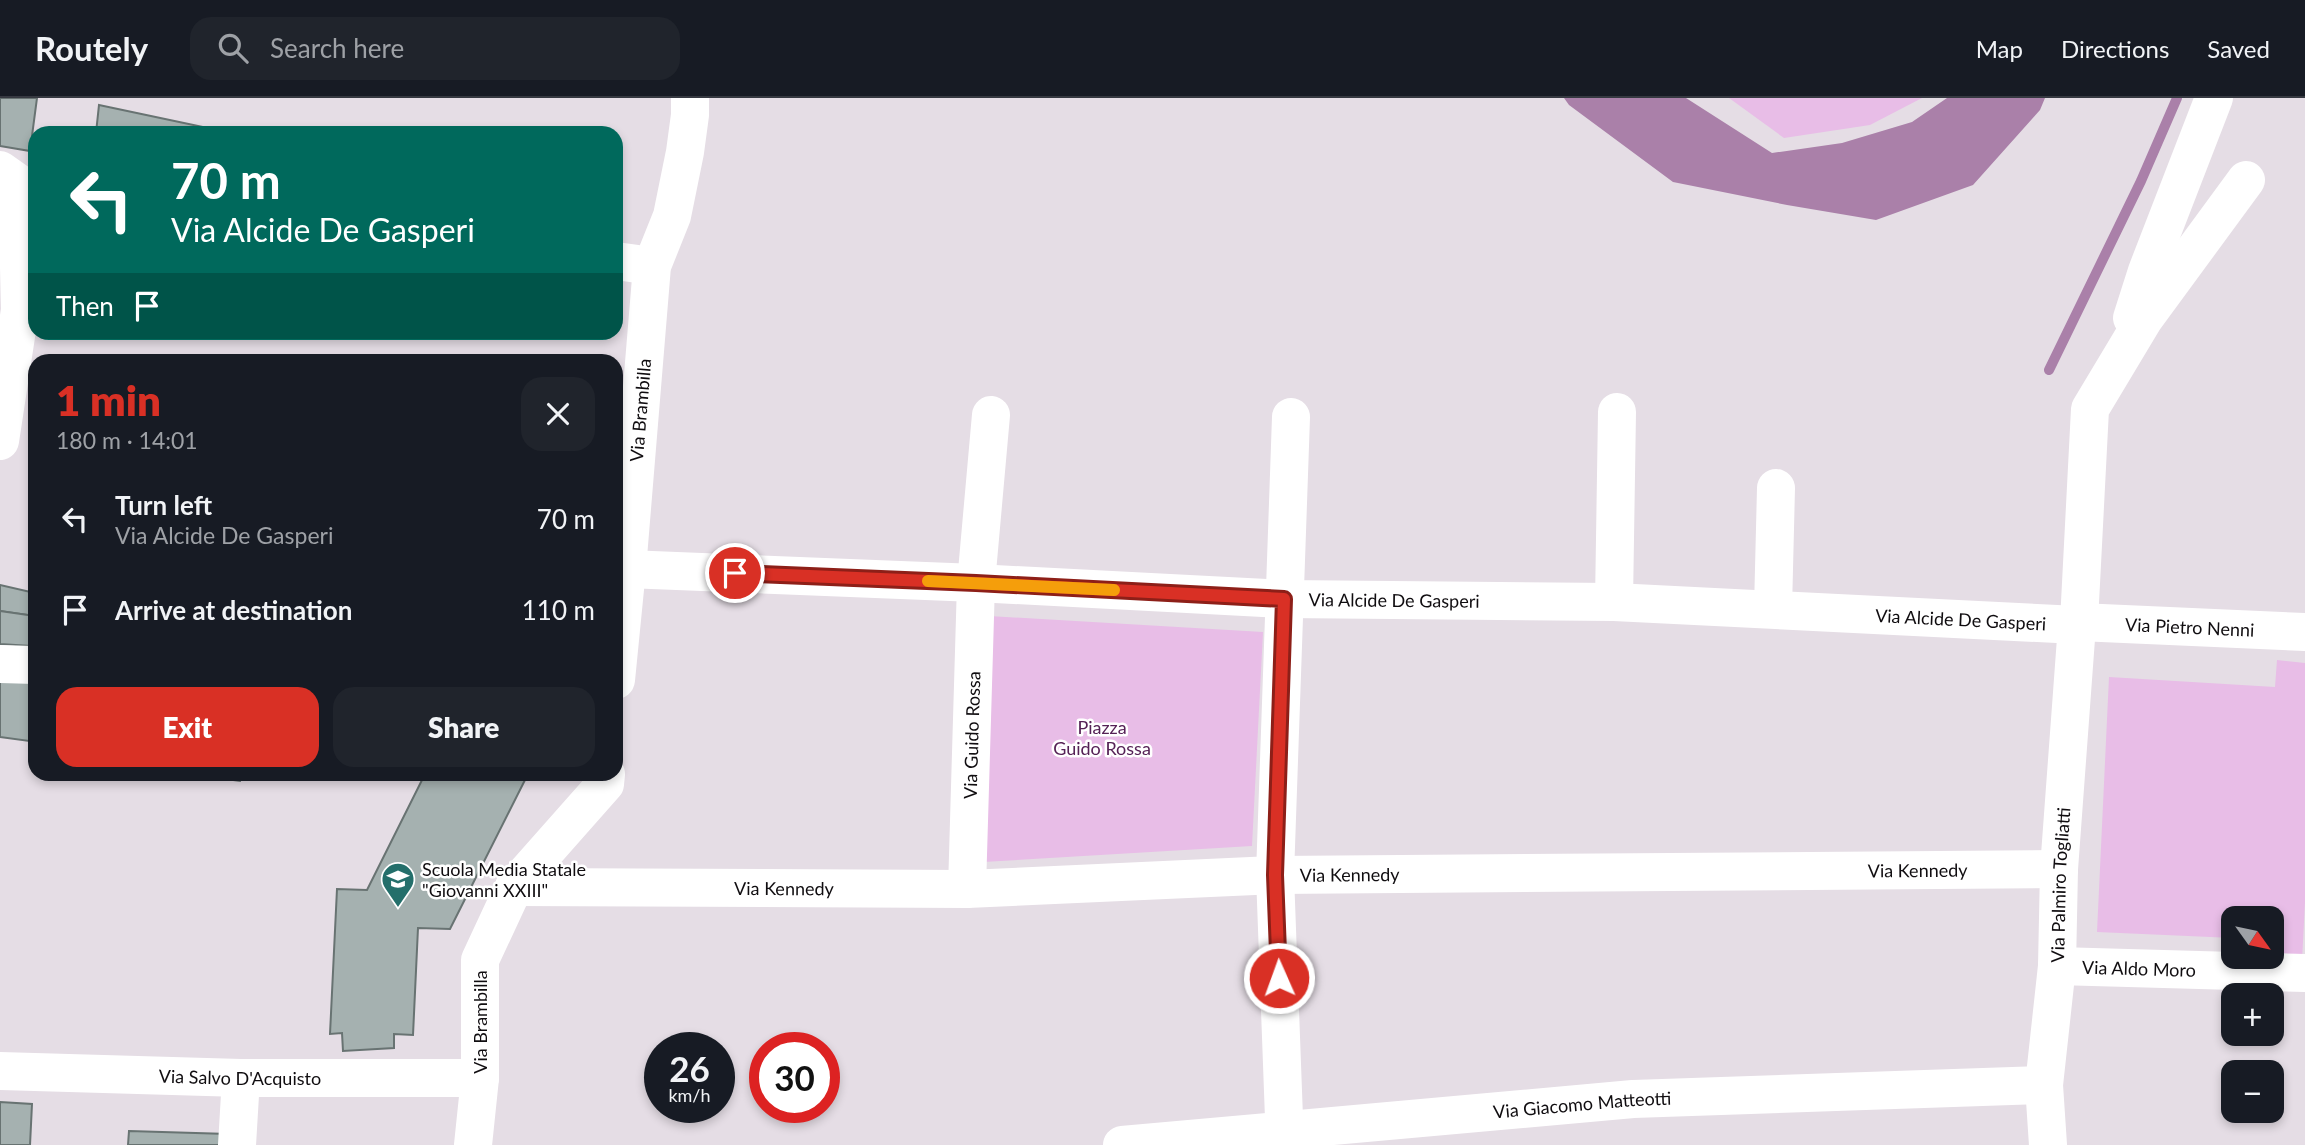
<!DOCTYPE html>
<html lang="en">
<head>
<meta charset="utf-8">
<style>
  body { margin:0; font-family:Lato,sans-serif; background:#20242c; color:#f1f3f6; height:100vh; display:flex; flex-direction:column; font-size:26px; white-space:nowrap }
  * { box-sizing:border-box; margin:0 }
  p { font-size:23px; color:#9ea1a6 }
  .icon { flex:none; width:38px; height:38px; fill:none; stroke:currentColor; stroke-width:2; stroke-linecap:round; stroke-linejoin:round }
  .map { position:relative; flex:1; overflow:hidden }
  .sheet { position:absolute; left:28px; top:256px; width:595px; height:427px; display:flex; flex-direction:column; background:#171b24; border-radius:21px; box-shadow:0 4px 10px #0003 }
  .sheet>* { flex:none }
  .guide { position:absolute; left:28px; top:28px; width:595px; height:214px; border-radius:21px; box-shadow:0 4px 10px #0003; background:#00695c; color:#fff; overflow:hidden }
  .needle { width:46px; rotate:123deg }
  .fabs { position:absolute; left:2221px; top:808px; display:grid; gap:14px }
  .fabs a { display:grid; place-items:center; width:63px; height:63px; border-radius:14px; background:#171b24; box-shadow:0 4px 10px #0003; font-size:35px }
  .speed { position:absolute; left:644px; top:934px; display:flex; gap:14px; font-size:35px; font-weight:700; text-align:center }
  .speed>* { display:grid; place-content:center; width:91px; height:91px; border-radius:50%; background:#171b24; box-shadow:0 4px 10px #0003; line-height:1 }
  .speed small { font-size:18px; font-weight:400 }
  .speed .limit { border:10px solid #d22; background:#fff; color:#111 }
  .pin { position:absolute; display:grid; place-items:center; width:60px; height:60px; color:#fff; margin:-30px; border:4px solid #fff; border-radius:50%; box-shadow:0 2px 7px #0007 }
  .me { position:absolute; width:77px; margin:-38px; rotate:358deg; stroke-linejoin:round; filter:drop-shadow(0 0 5px #0008) }
  .turn { display:flex; align-items:center; gap:24px; height:147px; padding:0 28px; font-size:32px }
  .turn .icon { width:91px; height:91px; stroke-width:2.5 }
  .turn b { display:block; font-size:49px; line-height:60px }
  .then { display:flex; align-items:center; height:66px; padding:0 28px; background:#0003; gap:14px; font-size:26px }
  .round { display:grid; place-items:center; flex:none; width:74px; height:74px; border-radius:21px; background:#20242c }
  .overview { display:flex; align-items:center; justify-content:space-between; height:119px; padding:0 28px }
  h1 { font-size:42px; font-weight:800; line-height:52px; color:#d93025 }
  .action { display:flex; gap:14px; margin-top:auto; padding:14px 28px }
  .action a { flex:1; height:80px; border-radius:21px; background:#d93025; color:#fff; font-size:28px; font-weight:800; line-height:80px; text-align:center }
  .action a+a { background:#20242c; color:#f1f3f6 }
  ul { padding:0; list-style:none }
  li { display:flex; align-items:center; gap:21px; height:91px; padding:0 28px }
  li div { flex:1 }
  li b { display:block; font-size:26px }
  li em { font-style:normal }
  header { display:flex; align-items:center; gap:42px; box-sizing:border-box; height:98px; padding:0 35px; background:#171b24; border-bottom:2px solid #363941 }
  header strong { font-size:33px }
  nav { display:flex; gap:38px; margin-inline-start:auto; font-size:24px }
  .search { width:490px; height:63px; background:#20242c; display:flex; align-items:center; gap:18px; box-sizing:border-box; padding:0 24px; border-radius:21px; color:#9ea1a6; font-size:26px }
  .map>svg:first-child { display:block }
  .green { fill:#e8bde7 }
  .water { fill:#aa80a9 }
  .lines { fill:none; stroke-linecap:round; stroke-linejoin:round }
  .stream { stroke:#aa80a9; stroke-width:10 }
  .building { fill:#a5b1b0; stroke:#687372; stroke-width:2 }
  .minor { stroke:#fff; stroke-width:38 }
  .route-casing { stroke:#8d1f18; stroke-width:18 }
  .route { stroke:#d93025; stroke-width:12 }
  .slow { stroke:#f59e0b; stroke-width:12 }
  .labels { text-anchor:middle; dominant-baseline:central; stroke-width:5; stroke-linejoin:round; paint-order:stroke }
  .street-label { font-size:18px; fill:#100d10; stroke:#fff }
  .park-label { font-size:18px; fill:#552156; stroke:#fff }
  .poi-label { font-size:18px; fill:#100d10; stroke:#fff; text-anchor:start }
</style>
</head>
<body>
<header>
<strong>Routely</strong>
<div class="search"><svg class="icon" aria-label="search" viewBox="0 0 24 24"><circle cx="10" cy="10" r="6"/><path d="M15 15l6 6"/></svg>Search here</div>
<nav><a>Map</a><a>Directions</a><a>Saved</a></nav>
</header>
<div class="map">
<svg width="2305" height="1047" viewBox="0 0 2305 1047">
  <rect width="100%" height="100%" fill="#e5dde5"/>
  <!-- green -->
  <g class="green">
    <path d="M1729 0H1922L1870 27 1784 40Z"/>
    <path d="M989 518 1263 534 1252 748 983 764Z"/>
    <path d="M2277 562 2305 565V804L2302 863 2272 859V821H2233V840L2097 834 2109 579 2275 589Z"/>
  </g>
  <!-- water -->
  <path class="water" d="M1564 0H1686L1772 55 1842 45 1912 24 1947 0H2045L2040 12 1973 87 1876 122 1787 107 1673 84 1569 7Z"/>
  <g class="lines">
    <!-- stream -->
    <path class="stream" d="M2049 272 2141 83 2177 0"/>
  </g>
  <!-- building -->
  <g class="building">
    <path d="M0 0H37L30 53 0 48Z"/>
    <path d="M99 7 203 29 202 35H96Z"/>
    <path d="M0 487 35 495V518L0 513Z"/>
    <path d="M0 513 35 518 31 548 0 546Z"/>
    <path d="M0 574 35 580V611L29 643 0 639Z"/>
    <path d="M187 676H242L240 683Z"/>
    <path d="M425 676H528L450 831 418 830 413 937 394 936V950L343 953 342 935 330 936 337 791 367 792Z"/>
    <path d="M0 1004 32 1006 30 1047H0Z"/>
    <path d="M129 1033 228 1036 227 1047H128Z"/>
  </g>
  <g class="lines">
    <!-- minor -->
    <g class="minor">
      <path d="M0 72 17 84 20 212 0 343"/>
      <path d="M616 163 652 168"/>
      <path d="M2132 220 2147 173 2214 0"/>
      <path id="s1" d="M616 473 627 471 976 485 1284 501 1614 504 2077 527 2079 524 2305 534"/>
      <path d="M1614 504 1617 314"/>
      <path d="M1773 511 1776 390"/>
      <path d="M2079 524 2090 311 2144 221 2246 82"/>
      <path d="M0 566 35 567"/>
      <path id="s2" d="M616 582 627 471 652 168 672 118 685 54 690 17V0"/>
      <path id="s3" d="M514 789 967 791 1275 777 2059 771"/>
      <path id="s4" d="M967 791 976 485 991 317"/>
      <path id="s5" d="M2057 868 2305 875"/>
      <path id="s6" d="M0 973 241 980H480"/>
      <path d="M237 1047 241 980"/>
      <path d="M473 1047 480 980V862L514 789 605 686 606 676"/>
      <path id="s7" d="M1122 1047 1633 1001 2044 987"/>
      <path d="M1285 1047 1275 777 1291 319"/>
      <path id="s8" d="M2048 1047 2044 987 2057 868 2059 771 2077 527"/>
    </g>
  </g>
  <g class="lines">
    <defs>
      <path id="route" d="M735 475 976 485 1284 501 1275 777 1279 880"/>
    </defs>
    <!-- route casing -->
    <use href="#route" class="route-casing"/>
    <!-- route -->
    <use href="#route" class="route"/>
    <!-- slow -->
    <path class="slow" d="M928 483 1114 492"/>
  </g>
  <!-- icons -->
  <defs>
    <symbol id="school-pin" viewBox="-11 -11 22 30"><path d="M0 17L-7.5 6A9.5 9.5 0 1 1 7.5 6Z" fill="#246f6b" stroke="#fff"/><path d="M0-5L7-2L0 1L-7-2ZM-4 1L0 2.5L4 1V4Q0 6-4 4Z" fill="#fff"/></symbol>
  </defs>
  <g fill-rule="evenodd">
    <use href="#school-pin" x="379" y="762" width="38" height="52"/>
  </g>
  <g class="labels">
    <!-- street labels -->
    <g class="street-label">
      <text stroke="none"><textPath href="#s2" startOffset="271">Via Brambilla</textPath></text>
      <text stroke="none"><textPath href="#s1" startOffset="779">Via Alcide De Gasperi</textPath></text>
      <text stroke="none"><textPath href="#s1" startOffset="1346">Via Alcide De Gasperi</textPath></text>
      <text stroke="none"><textPath href="#s1" startOffset="1577">Via Pietro Nenni</textPath></text>
      <text stroke="none"><textPath href="#s4" startOffset="154">Via Guido Rossa</textPath></text>
      <text stroke="none"><textPath href="#s3" startOffset="1404">Via Kennedy</textPath></text>
      <text stroke="none"><textPath href="#s3" startOffset="836">Via Kennedy</textPath></text>
      <text stroke="none"><textPath href="#s8" startOffset="261">Via Palmiro Togliatti</textPath></text>
      <text stroke="none"><textPath href="#s3" startOffset="270">Via Kennedy</textPath></text>
      <text stroke="none"><textPath href="#s5" startOffset="82">Via Aldo Moro</textPath></text>
      <text transform="translate(480 924) rotate(-90)">Via Brambilla</text>
      <text stroke="none"><textPath href="#s6" startOffset="240">Via Salvo D'Acquisto</textPath></text>
      <text stroke="none"><textPath href="#s7" startOffset="462">Via Giacomo Matteotti</textPath></text>
    </g>
    <!-- park labels -->
    <g class="park-label">
      <text x="1102" y="629">Piazza<tspan x="1102" dy="21">Guido Rossa</tspan></text>
    </g>
    <!-- poi labels -->
    <g class="poi-label">
      <text x="422" y="771">Scuola Media Statale<tspan x="422" dy="21">"Giovanni XXIII"</tspan></text>
    </g>
  </g>
</svg>
<div class="fabs">
<a><svg class="needle" viewBox="-14 -14 28 28"><path d="M0-13l5 13h-10z" fill="#e53935"/><path d="M0 13l5-13h-10z" fill="#9ea1a6"/></svg></a>
<a>+</a>
<a>−</a>
</div>
<div class="speed"><div>26<small>km/h</small></div><div class="limit">30</div></div>
<div class="pin" style="left:735px;top:475px;background:#d93025"><svg class="icon" aria-label="arrive" viewBox="0 0 24 24"><path d="M6 21V4h12l-3 4 3 4H6"/></svg></div>
<svg class="me" style="left:1279px;top:880px" viewBox="-20 -20 40 40"><circle r="17" fill="#d93025" stroke="#fff" stroke-width="3"/><path d="M0-11L8 9 0 5-8 9z" fill="#fff"/></svg>
<div class="guide">
<div class="turn"><svg class="icon" aria-label="left" viewBox="0 0 24 24"><path d="M17 20v-9H6M10 6l-5 5 5 5"/></svg><div><b>70 m</b>Via Alcide De Gasperi</div></div>
<div class="then">Then<svg class="icon" aria-label="arrive" viewBox="0 0 24 24"><path d="M6 21V4h12l-3 4 3 4H6"/></svg></div>
</div>
<section class="sheet">
<div class="overview"><div><h1>1 min</h1><p>180 m · 14:01</p></div><a class="round"><svg class="icon" aria-label="close" viewBox="0 0 24 24"><path d="M6 6l12 12M18 6L6 18"/></svg></a></div>
<ul>
<li><svg class="icon" aria-label="left" viewBox="0 0 24 24"><path d="M17 20v-9H6M10 6l-5 5 5 5"/></svg><div><b>Turn left</b><p>Via Alcide De Gasperi</p></div><em>70 m</em></li>
<li><svg class="icon" aria-label="arrive" viewBox="0 0 24 24"><path d="M6 21V4h12l-3 4 3 4H6"/></svg><div><b>Arrive at destination</b></div><em>110 m</em></li>
</ul>
<div class="action"><a>Exit</a><a>Share</a></div>
</section>
</div>
</body>
</html>
